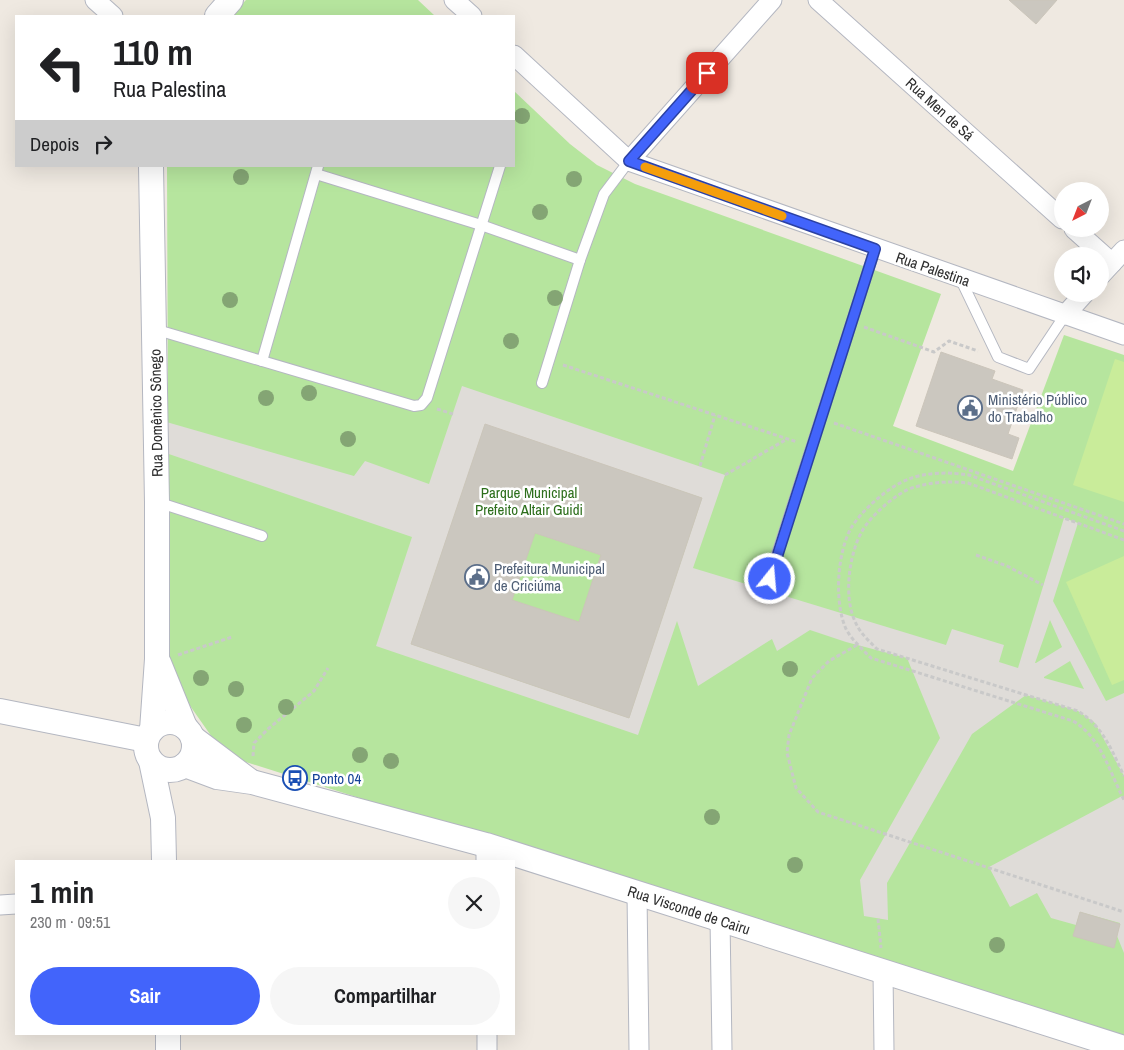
<!DOCTYPE html>
<html lang="pt">
<head>
<meta charset="utf-8">
<style>
  body { margin:0; font-family:"Archivo Narrow",sans-serif; background:#f6f6f6; color:#202124; height:100vh; display:flex; flex-direction:column; font-size:19px; white-space:nowrap }
  * { box-sizing:border-box; margin:0 }
  p { font-size:16px; color:#757577 }
  .icon { flex:none; width:28px; height:28px; fill:none; stroke:currentColor; stroke-width:2; stroke-linecap:round; stroke-linejoin:round }
  .map { position:relative; flex:1; overflow:hidden }
  .details { position:absolute; left:15px; top:860px; width:500px; height:175px; display:flex; flex-direction:column; background:#fff; border-radius:0px; box-shadow:0 5px 20px #0002 }
  .details>* { flex:none }
  .guide { position:absolute; left:15px; top:15px; width:500px; height:152px; border-radius:0px; box-shadow:0 5px 20px #0002; background:#fff; color:#202124; overflow:hidden }
  .needle { width:32px; rotate:222deg }
  .tools { position:absolute; left:1054px; top:182px; display:grid; gap:10px }
  .tools a { display:grid; place-items:center; width:55px; height:55px; border-radius:50%; background:#fff; box-shadow:0 5px 20px #0002; font-size:25px }
  .pin { position:absolute; display:grid; place-items:center; width:42px; height:42px; color:#fff; margin:-21px; border-radius:10px; box-shadow:0 2px 8px #0006 }
  .me { position:absolute; width:55px; margin:-28px; rotate:17deg; stroke-linejoin:round; filter:drop-shadow(0 0 4px #0008) }
  .turn { display:flex; align-items:center; gap:18px; height:105px; padding:0 15px; font-size:22px }
  .turn .icon { width:65px; height:65px; stroke-width:2.5 }
  .turn b { display:block; font-size:35px; line-height:42px }
  .then { display:flex; align-items:center; height:48px; padding:0 15px; background:#0003; gap:10px; font-size:19px }
  .round { display:grid; place-items:center; flex:none; width:52px; height:52px; border-radius:26px; background:#f6f6f6 }
  .summary { display:flex; align-items:center; justify-content:space-between; height:85px; padding:0 15px }
  h1 { font-size:30px; font-weight:800; line-height:38px }
  .primary-button { display:flex; gap:10px; margin-top:auto; padding:10px 15px }
  .primary-button a { flex:1; height:58px; border-radius:30px; background:#4264fb; color:#fff; font-size:20px; font-weight:800; line-height:58px; text-align:center }
  .primary-button a+a { background:#f6f6f6; color:#202124 }
  .map>svg:first-child { display:block }
  .green { fill:#b6e59e }
  .pitch { fill:#c9ec9a }
  .plaza { fill:#dfdcd8; fill-rule:evenodd }
  .building { fill:#cbc7bf; stroke:#cbc5ba; fill-rule:evenodd }
  .lines { fill:none; stroke-linecap:round; stroke-linejoin:round }
  .service-casing { stroke:#b4b7c1; stroke-width:12 }
  .minor-casing { stroke:#b4b7c1; stroke-width:21 }
  .tertiary-casing { stroke:#b4b7c1; stroke-width:26 }
  .path { stroke:#c9c9c9; stroke-width:3; stroke-dasharray:4 2.5; stroke-linecap:butt }
  .service { stroke:#fff; stroke-width:10 }
  .minor { stroke:#fff; stroke-width:19 }
  .tertiary { stroke:#fff; stroke-width:24 }
  .tree { fill:#84a574 }
  .route-casing { stroke:#2b41a3; stroke-width:12 }
  .route { stroke:#4264fb; stroke-width:9 }
  .slow { stroke:#f59e0b; stroke-width:9 }
  .labels { text-anchor:middle; dominant-baseline:central; stroke-width:5; stroke-linejoin:round; paint-order:stroke }
  .street-label { font-size:15px; fill:#2e2e2e; stroke:#fff }
  .service-label { font-size:15px; fill:#4e5e75; stroke:#fff; text-anchor:start }
  .park-label { font-size:15px; fill:#2c6e1b; stroke:#fff }
  .transit-label { font-size:15px; fill:#164399; stroke:#fff; text-anchor:start }
</style>
</head>
<body>
<div class="map">
<svg width="1124" height="1050" viewBox="0 0 1124 1050">
  <rect width="100%" height="100%" fill="#efe9e1"/>
  <!-- green -->
  <g class="green">
    <path d="M246 0H418L435 16H231Z"/>
    <path d="M514 91 570 144 597 165 635 184 941 294 893 426 1013 471 1064 335 1124 355V1040L230 757 221 750 172 680 169 667 167 166H514Z"/>
  </g>
  <!-- pitch -->
  <g class="pitch">
    <path d="M1115 359 1124 362V502L1073 485Z"/>
    <path d="M1124 556V680L1112 685 1066 582Z"/>
  </g>
  <!-- plaza -->
  <g class="plaza">
    <path d="M462 386 725 475 693 568 946 645 952 629 1004 645 999 662 1018 668 1064 518 1078 523 1053 601 1106 701 1124 693V776L1095 723 1078 711 1026 695 972 734 887 883 888 920 864 916 860 880 940 738 907 658 846 642 810 630 777 651 772 639 698 686 677 621 638 735 376 646 412 537 157 450 156 419 354 476 365 461 429 484ZM485 425 702 498 629 718 411 644ZM1050 620 1062 647 1036 663H1035ZM1070 661 1084 689 1044 678V677Z"/>
    <path d="M1122 796 1124 800V953L1117 936 1120 923 1080 912 1076 925 1051 918 1037 893 1010 907 989 867Z"/>
  </g>
  <!-- building -->
  <g class="building">
    <path d="M1009 0H1057L1036 24Z"/>
    <path d="M941 352 995 371 992 379 1023 390 1008 434 1019 438 1012 459 916 426Z"/>
    <path d="M485 424 702 498 629 718 411 644ZM535 533 601 555 579 622 512 600Z"/>
    <path d="M1080 912 1120 924 1114 948 1073 936Z"/>
  </g>
  <g class="lines">
    <defs>
      <g id="service">
        <path d="M316 174 481 225 580 260"/>
        <path d="M961 280 998 357 1029 369 1065 315"/>
        <path d="M154 329 414 406 421 405 427 398 500 166"/>
        <path d="M262 361 318 166"/>
        <path d="M542 383 580 260 604 194 629 161"/>
        <path d="M157 502 262 536"/>
        <path d="M769 579 875 249"/>
      </g>
      <g id="minor">
        <path d="M95 0 113 16"/>
        <path d="M454 0 472 16"/>
        <path d="M818 0 1062 219"/>
        <path d="M514 55 629 161 1124 335"/>
        <path d="M629 161 772 0"/>
        <path d="M1074 229 1112 263"/>
        <path d="M1100 276 1124 250"/>
        <path d="M1065 315 1084 294"/>
        <path d="M486 845V861"/>
        <path d="M637 893 639 1050"/>
        <path d="M0 905 16 904"/>
        <path d="M720 919 722 1050"/>
        <path d="M883 972 884 1050"/>
        <path d="M487 1034V1050"/>
      </g>
      <g id="tertiary">
        <path d="M217 16 231 0"/>
        <path d="M151 166 157 502V659L152 730"/>
        <path d="M159 663 185 727"/>
        <path d="M0 711 146 740"/>
        <circle cx="170" cy="746" r="24"/>
        <path d="M193 738 250 781"/>
        <path d="M151 761 163 818 164 861"/>
        <path d="M185 765 217 777 252 782 486 845 1124 1048"/>
        <path d="M168 1034V1050"/>
      </g>
    </defs>
    <!-- service casing -->
    <use href="#service" class="service-casing"/>
    <!-- minor casing -->
    <use href="#minor" class="minor-casing"/>
    <!-- tertiary casing -->
    <use href="#tertiary" class="tertiary-casing"/>
    <!-- path -->
    <g class="path">
      <path d="M864 327 934 352 949 341 978 351"/>
      <path d="M563 365 797 442"/>
      <path d="M437 409 453 414"/>
      <path d="M834 423 1124 524"/>
      <path d="M700 466 715 415"/>
      <path d="M725 475 787 439"/>
      <path d="M1124 531 969 475C951 472 926 472 909 479 889 486 862 510 851 528 837 554 834 602 846 629 852 640 862 649 871 658L1073 721C1101 737 1110 773 1124 800"/>
      <path d="M1124 540 968 483C951 481 932 482 915 487 898 491 869 517 861 533 849 556 844 595 854 619 859 632 867 639 877 649L1078 711C1103 726 1112 751 1124 776"/>
      <path d="M976 555 1007 566 1043 585"/>
      <path d="M857 645 829 661 812 678 789 735 787 753 796 788 818 812 1124 912"/>
      <path d="M178 655 232 637"/>
      <path d="M253 756 254 743 268 729 314 691 328 668"/>
      <path d="M878 919 881 948"/>
    </g>
    <!-- service -->
    <use href="#service" class="service"/>
    <!-- minor -->
    <use href="#minor" class="minor"/>
    <!-- tertiary -->
    <use href="#tertiary" class="tertiary"/>
  </g>
  <!-- trees -->
  <g class="tree">
    <circle cx="522" cy="116" r="8"/>
    <circle cx="241" cy="177" r="8"/>
    <circle cx="574" cy="179" r="8"/>
    <circle cx="540" cy="212" r="8"/>
    <circle cx="555" cy="298" r="8"/>
    <circle cx="230" cy="300" r="8"/>
    <circle cx="511" cy="341" r="8"/>
    <circle cx="309" cy="393" r="8"/>
    <circle cx="266" cy="398" r="8"/>
    <circle cx="348" cy="439" r="8"/>
    <circle cx="790" cy="669" r="8"/>
    <circle cx="201" cy="678" r="8"/>
    <circle cx="236" cy="689" r="8"/>
    <circle cx="286" cy="707" r="8"/>
    <circle cx="244" cy="725" r="8"/>
    <circle cx="360" cy="755" r="8"/>
    <circle cx="391" cy="761" r="8"/>
    <circle cx="712" cy="817" r="8"/>
    <circle cx="795" cy="865" r="8"/>
    <circle cx="997" cy="945" r="8"/>
  </g>
  <g class="lines">
    <defs>
      <path id="route" d="M707 73 629 161 875 249 770 579"/>
    </defs>
    <!-- route casing -->
    <use href="#route" class="route-casing"/>
    <!-- route -->
    <use href="#route" class="route"/>
    <!-- slow -->
    <path class="slow" d="M645 167 782 216"/>
  </g>
  <!-- icons -->
  <defs>
    <symbol id="civic-ring" viewBox="-11 -11 22 22"><circle r="9.5" fill="#fff" stroke="#5c6f8a" stroke-width="1.5"/><path d="M-.6-6.5H3V-4.5H.6V-3L4-1V1h2V6H-6V1h2V-1L-.6-3ZM-1.2 2.5V6h2.4V2.5Z" fill="#5c6f8a"/></symbol>
    <symbol id="bus-ring" viewBox="-11 -11 22 22"><circle r="9.5" fill="#fff" stroke="#1a4fb4" stroke-width="1.5"/><path d="M-5-6H5V4H4V6H2V4H-2V6H-4V4H-5ZM-3.5-4V0h7V-4ZM-3.5 1.2v1.5H-2V1.2ZM2 1.2v1.5H3.5V1.2Z" fill="#1a4fb4"/></symbol>
  </defs>
  <g fill-rule="evenodd">
    <use href="#civic-ring" x="956" y="394" width="28" height="28"/>
    <use href="#civic-ring" x="463" y="563" width="28" height="28"/>
    <use href="#bus-ring" x="281" y="764" width="28" height="28"/>
  </g>
  <g class="labels">
    <!-- street labels -->
    <g class="street-label">
      <text transform="translate(940 109) rotate(42)">Rua Men de Sá</text>
      <text transform="translate(933 269) rotate(19)">Rua Palestina</text>
      <text transform="translate(156 413) rotate(-91)">Rua Domênico Sônego</text>
      <text transform="translate(689 910) rotate(18)">Rua Visconde de Cairu</text>
    </g>
    <!-- service labels -->
    <g class="service-label">
      <text x="988" y="399">Ministério Público<tspan x="988" dy="17">do Trabalho</tspan></text>
      <text x="494" y="568">Prefeitura Municipal<tspan x="494" dy="17">de Criciúma</tspan></text>
    </g>
    <!-- park labels -->
    <g class="park-label">
      <text x="529" y="492">Parque Municipal<tspan x="529" dy="17">Prefeito Altair Guidi</tspan></text>
    </g>
    <!-- transit labels -->
    <g class="transit-label">
      <text x="312" y="778">Ponto 04</text>
    </g>
  </g>
</svg>
<div class="tools">
<a><svg class="needle" viewBox="-14 -14 28 28"><path d="M0-13l5 13h-10z" fill="#e53935"/><path d="M0 13l5-13h-10z" fill="#757577"/></svg></a>
<a><svg class="icon" aria-label="sound" viewBox="0 0 24 24"><path d="M4 9h4l5-4v14l-5-4H4zM17 9q2 3 0 6"/></svg></a>
</div>
<div class="pin" style="left:707px;top:73px;background:#d93025"><svg class="icon" aria-label="arrive" viewBox="0 0 24 24"><path d="M6 21V4h12l-3 4 3 4H6"/></svg></div>
<svg class="me" style="left:770px;top:579px" viewBox="-20 -20 40 40"><circle r="17" fill="#4264fb" stroke="#fff" stroke-width="3"/><path d="M0-11L8 9 0 5-8 9z" fill="#fff"/></svg>
<div class="guide">
<div class="turn"><svg class="icon" aria-label="left" viewBox="0 0 24 24"><path d="M17 20v-9H6M10 6l-5 5 5 5"/></svg><div><b>110 m</b>Rua Palestina</div></div>
<div class="then">Depois<svg class="icon" aria-label="right" viewBox="0 0 24 24"><path d="M7 20v-9h11M14 6l5 5-5 5"/></svg></div>
</div>
<section class="details">
<div class="summary"><div><h1>1 min</h1><p>230 m · 09:51</p></div><a class="round"><svg class="icon" aria-label="close" viewBox="0 0 24 24"><path d="M6 6l12 12M18 6L6 18"/></svg></a></div>
<div class="primary-button"><a>Sair</a><a>Compartilhar</a></div>
</section>
</div>
</body>
</html>
